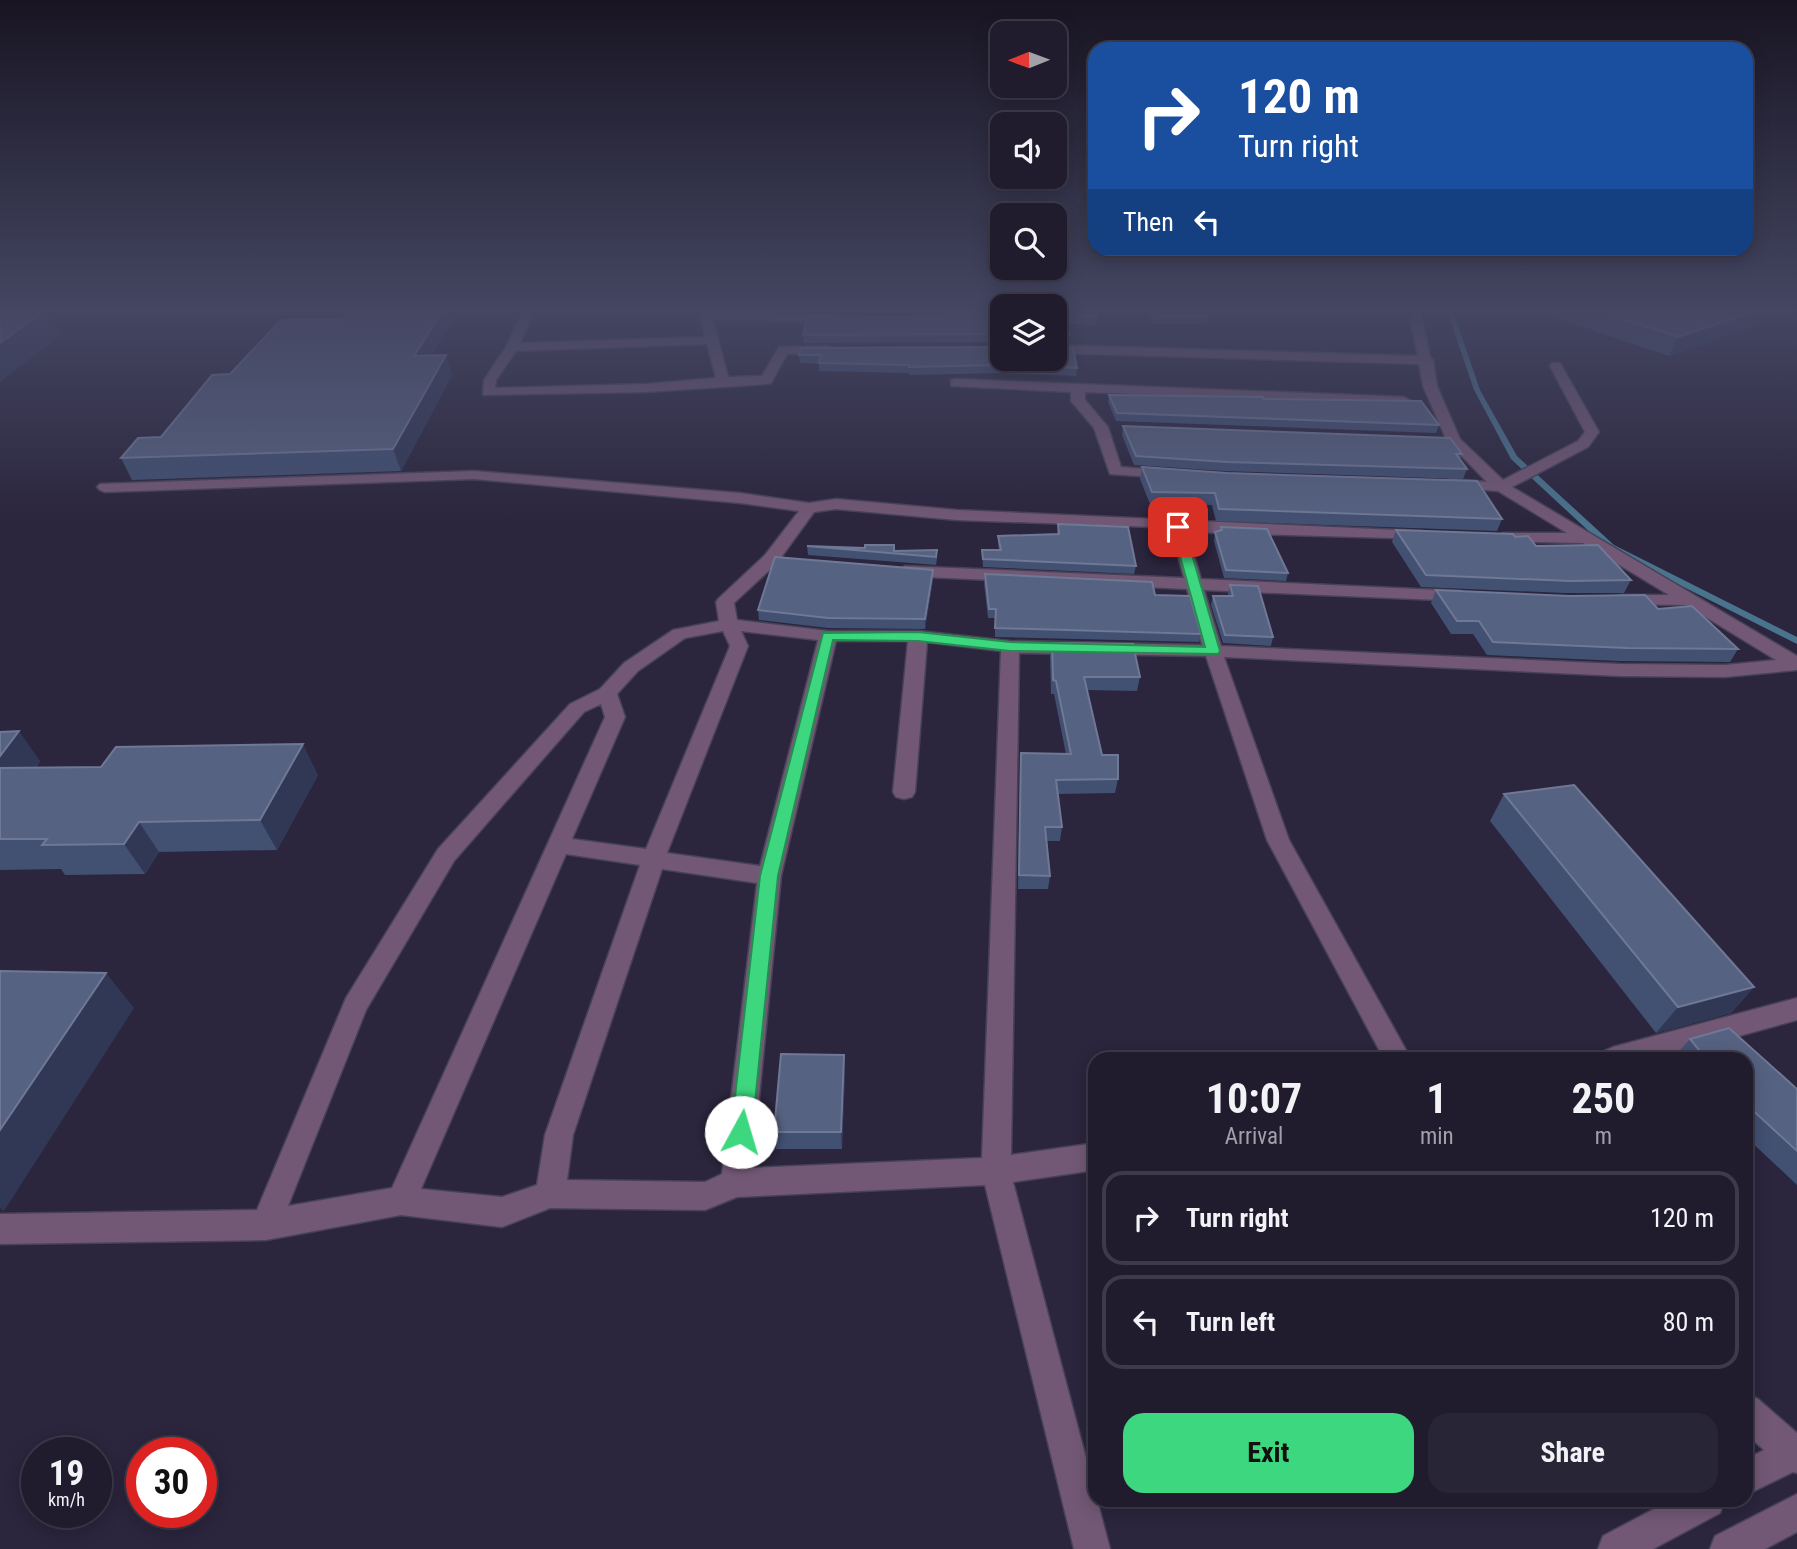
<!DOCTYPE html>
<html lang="en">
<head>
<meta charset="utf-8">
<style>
  body { margin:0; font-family:"Roboto Condensed",sans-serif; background:#282536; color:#f1f3f6; height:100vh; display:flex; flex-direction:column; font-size:26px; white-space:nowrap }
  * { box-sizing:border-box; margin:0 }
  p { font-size:23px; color:#a2a1aa }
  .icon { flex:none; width:38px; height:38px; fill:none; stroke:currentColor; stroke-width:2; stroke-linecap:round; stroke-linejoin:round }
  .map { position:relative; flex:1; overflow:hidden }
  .side { position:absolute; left:1088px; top:1052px; width:665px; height:455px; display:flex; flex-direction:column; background:#201c2e; border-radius:21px; box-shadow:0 4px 18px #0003,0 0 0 2px #3d3a4a }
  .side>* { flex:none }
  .hud { position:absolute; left:1088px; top:42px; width:665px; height:214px; border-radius:21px; box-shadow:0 4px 18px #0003,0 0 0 2px #3d3a4a; background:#1a4fa0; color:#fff; overflow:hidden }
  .needle { width:46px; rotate:269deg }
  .tools { position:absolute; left:990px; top:21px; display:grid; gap:14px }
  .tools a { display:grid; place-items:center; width:77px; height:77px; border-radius:14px; background:#201c2e; box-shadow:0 4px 18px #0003,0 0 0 2px #3d3a4a; font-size:35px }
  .speed { position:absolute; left:21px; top:1437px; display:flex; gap:14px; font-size:35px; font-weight:700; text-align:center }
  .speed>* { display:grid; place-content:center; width:91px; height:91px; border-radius:50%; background:#201c2e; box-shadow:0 4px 18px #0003,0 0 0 2px #3d3a4a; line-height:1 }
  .speed small { font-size:18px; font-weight:400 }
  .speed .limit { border:10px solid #d22; background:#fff; color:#111 }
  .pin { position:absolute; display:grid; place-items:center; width:60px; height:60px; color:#fff; margin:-30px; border-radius:14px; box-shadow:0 4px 10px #0006 }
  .me { position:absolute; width:77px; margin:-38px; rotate:6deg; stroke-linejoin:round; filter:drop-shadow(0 0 5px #0008) }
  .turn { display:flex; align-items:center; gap:24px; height:147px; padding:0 35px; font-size:32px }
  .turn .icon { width:91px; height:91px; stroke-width:2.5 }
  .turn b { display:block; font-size:49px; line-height:60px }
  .then { display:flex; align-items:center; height:66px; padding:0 35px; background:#0003; gap:14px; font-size:26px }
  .eta { display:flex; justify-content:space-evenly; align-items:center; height:119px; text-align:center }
  .eta b { font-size:42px; font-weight:700; line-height:49px }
  .button { display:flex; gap:14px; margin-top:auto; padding:14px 35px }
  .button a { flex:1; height:80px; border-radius:21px; background:#3cd77e; color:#111; font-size:28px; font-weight:700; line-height:80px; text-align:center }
  .button a+a { background:#282536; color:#f1f3f6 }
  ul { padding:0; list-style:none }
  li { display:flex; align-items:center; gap:21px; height:94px; margin:0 14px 10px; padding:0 21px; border:4px solid #3d3a4a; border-radius:21px }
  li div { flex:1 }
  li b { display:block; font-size:26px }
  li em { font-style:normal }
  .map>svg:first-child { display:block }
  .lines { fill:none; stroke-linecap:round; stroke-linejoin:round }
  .stream { fill:#4a738e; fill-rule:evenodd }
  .minor-casing { stroke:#474258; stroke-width:3 }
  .minor { fill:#725875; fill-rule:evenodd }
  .wall { fill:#425072 }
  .shaded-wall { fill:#313856 }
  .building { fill:#566281; stroke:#6f7895; stroke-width:2 }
  .route { fill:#3cd77e; stroke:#278c52; stroke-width:2 }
</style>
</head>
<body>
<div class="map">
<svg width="1797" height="1549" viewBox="0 0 1797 1549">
  <rect width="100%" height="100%" fill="#2b253d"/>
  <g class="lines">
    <!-- stream -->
    <path class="stream" d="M1446 308H1452L1480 390 1517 456 1614 545 1797 637V644L1608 549 1511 459 1474 390Z"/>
    <defs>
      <g id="minor">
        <path d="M524 308H536L520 343 705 337 698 308H710L711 312 835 314 841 318 835 322 713 319 728 377 762 376 779 347 829 346 835 350 829 354H787L771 383 766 384 646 392 483 395 484 380 506 347ZM707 344 716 378 646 384 495 388 496 380 516 351Z"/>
        <path d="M935 308H947L943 322 913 324 907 320 913 316H934Z"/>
        <path d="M1408 308H1420L1430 357 1433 360 1437 386 1460 439 1503 480 1578 441 1585 432 1550 366 1552 363H1560L1599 432 1588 447 1512 487 1797 656V670L1725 677 1620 676 1224 657 1289 840 1411 1059H1384L1267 840 1206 656 1019 653 1011 1155 1096 1143V1170L1013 1182 1110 1549H1074L985 1185 737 1197 705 1210 550 1208 502 1227 401 1215 266 1240 0 1244V1214L257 1210 346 998 438 849 570 704 600 689 624 663 673 630 719 621 716 602 719 598 765 555 799 511 740 503 474 479 105 492 100 490 97 487 100 484 474 471 740 493 809 503 836 499 957 510 1422 531 1430 536 1428 539 1187 532 1201 579 1461 591 1470 596 1461 601 1204 590 1221 646 1620 664 1725 665 1776 660 1686 605 1616 604 1613 600 1616 596 1622 595H1669L1583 543 1497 541 1495 538 1503 533H1567L1498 491 1446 487 1443 484 1446 481 1451 479 1487 482 1447 441 1423 386 1419 364 1055 353V345L1418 356ZM836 509 957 520 1153 527 1171 530 1184 578 905 566 897 571 905 576 1187 589 1202 645 1010 641 918 631H828L737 620 734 603 777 563 814 512ZM723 631 730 646 646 849 572 839 625 717 617 694 638 671 685 638ZM741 631 818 640 760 866 667 853 748 646ZM836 641H908L893 792 896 797 904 799 912 797 915 792 927 642 1001 651 982 1158 752 1168 781 876ZM601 704 605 717 392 1188 288 1206 366 1010 454 861 584 712ZM566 854 640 865 545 1135 537 1185 502 1197 421 1189ZM662 869 757 883 722 1174 705 1182 567 1180 573 1135Z"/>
        <path d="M956 379 1404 397 1411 401 1404 405 1085 392V400L1108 427 1121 467 1172 471 1174 474 1172 477 1167 478 1110 474 1094 428 1071 401V392L951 386V380Z"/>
        <path d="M1797 998V1020L1656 1059H1600L1604 1051 1613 1047Z"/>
        <path d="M1746 1394 1758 1399 1797 1433V1473L1793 1472 1746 1495V1459L1764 1450 1746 1434Z"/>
        <path d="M1797 1494V1532L1765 1549H1710L1715 1536Z"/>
        <path d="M1671 1500H1725L1720 1513 1653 1549H1598L1603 1536Z"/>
      </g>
    </defs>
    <!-- minor casing -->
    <use href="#minor" class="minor-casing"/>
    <!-- minor -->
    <use href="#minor" class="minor"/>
  </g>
  <!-- wall -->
  <g class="wall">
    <path d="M460 308 432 355H446L452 375 401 471 132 480 121 458 161 437 230 374 343 319Z"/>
    <path d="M810 308H934L932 313 810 311Z"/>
    <path d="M1003 308V342L804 343 803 335 939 318 948 312Z"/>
    <path d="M1055 308H1204L1207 316 1205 324H1153L1148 311H1095L1097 317 1096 325 1067 324 1069 335V343L1055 342Z"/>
    <path d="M1550 308H1759L1762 309 1752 327 1669 356 1548 315Z"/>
    <path d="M1003 347 1077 368 1076 376 1000 373 909 375V373L819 371V364L800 363 799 355Z"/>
    <path d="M1109 395 1264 399 1439 425 1436 433 1116 421 1108 402Z"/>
    <path d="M1123 426 1462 454 1460 459 1467 469 1463 479 1225 471 1134 465 1122 435Z"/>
    <path d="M1142 467 1502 519 1497 531 1216 521 1212 505 1150 504 1140 479Z"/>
    <path d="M1058 524 1136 566 1134 574 983 567 982 550H999L998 544V536L1057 534Z"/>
    <path d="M1221 527 1288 573 1286 581 1224 578 1214 541 1215 532 1221 531Z"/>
    <path d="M1396 530 1515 537 1631 580 1624 593H1564L1421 587 1392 542Z"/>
    <path d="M807 546 865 548 894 551 937 550V559L936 565 808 555Z"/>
    <path d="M933 570V580L925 629 828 628 759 620 758 610Z"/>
    <path d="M985 574 1155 595 1201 634 1199 642 995 637V618H988L984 583Z"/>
    <path d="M1230 585 1273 637 1271 646 1223 643 1211 605 1213 596H1229L1228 594Z"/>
    <path d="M1436 590 1570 596 1658 609 1738 649 1730 662 1620 661 1487 655 1473 634H1451L1431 603Z"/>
    <path d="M1052 643 1140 677 1137 691 1087 690 1102 755 1118 779 1115 793 1058 794 1062 827 1060 841H1047L1050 876 1048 889H1018L1020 767 1021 753 1066 754 1054 694H1051L1050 656Z"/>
    <path d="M0 732 40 761 36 768 318 775 277 850 159 852 145 874 65 875 61 869 0 870Z"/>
    <path d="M1504 794 1754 987 1731 1013 1656 1033 1490 821Z"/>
    <path d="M1729 1028 1797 1089V1185L1746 1137V1059H1677L1675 1056 1690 1039Z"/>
    <path d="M844 1055 845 1072 842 1149H776L774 1132Z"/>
  </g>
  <!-- shaded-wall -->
  <g class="shaded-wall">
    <path d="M444 308H460L420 376 414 356Z"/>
    <path d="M46 309 60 336 0 382V343Z"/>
    <path d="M1762 309 1752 327 1669 356 1678 337Z"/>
    <path d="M446 355 452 375 401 471 393 449Z"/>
    <path d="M933 570V580L925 629V619Z"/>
    <path d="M19 731 40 761 14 799 0 780V756Z"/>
    <path d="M303 744 318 775 277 850 260 820Z"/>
    <path d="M139 822 159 852 145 874 124 844Z"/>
    <path d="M106 973 134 1008 4 1211 0 1208V1130Z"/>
    <path d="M1754 987 1731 1013 1656 1033 1678 1007Z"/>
    <path d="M844 1055 845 1072 842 1149 841 1132Z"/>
  </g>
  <!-- building -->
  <g class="building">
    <path d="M352 308H444L414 356 446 355 393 449 121 458 138 438 161 437 212 375 230 374 281 320 343 319Z"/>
    <path d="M949 308H1003V334L803 335 807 316 939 318 948 312Z"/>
    <path d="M1055 308H1095L1097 317 1065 316 1069 335H1055Z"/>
    <path d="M1151 308H1204L1207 316H1154Z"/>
    <path d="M1588 308H1759L1762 309 1678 337Z"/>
    <path d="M46 309 0 343V310Z"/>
    <path d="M1003 347V359H1055V347L1073 348 1077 368 1000 365 909 367V365L819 363 821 355H799L801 348Z"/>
    <path d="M1109 395 1263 397 1264 399 1421 401 1439 425 1117 413Z"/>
    <path d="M1123 426 1450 438 1462 454H1456L1467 469 1227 462 1136 456Z"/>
    <path d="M1142 467 1227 473 1477 481 1502 519 1219 509 1215 493 1152 492Z"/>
    <path d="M1058 524 1128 527 1136 566 983 559 982 550H1001L998 536 1059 534Z"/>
    <path d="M1221 527 1267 529 1288 573 1226 570 1215 532 1222 530Z"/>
    <path d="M1396 530 1513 534 1515 537 1528 536 1536 546 1598 545 1631 580 1570 581 1426 575Z"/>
    <path d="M865 545H894V551L937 550 936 557 807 546 865 548Z"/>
    <path d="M775 557 933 570 925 619 828 618 758 610Z"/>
    <path d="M985 574 1152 582 1155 595 1190 596 1201 634 995 628 996 609H989Z"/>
    <path d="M1230 585 1258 586 1273 637 1225 635 1213 596H1233Z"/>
    <path d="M1436 590 1570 596 1645 595 1658 609 1692 606 1738 649 1627 648 1493 642 1479 621H1457Z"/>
    <path d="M1052 643 1133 644 1140 677H1084L1102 755H1118V779L1056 780 1062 827H1045L1050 876 1019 875 1021 753 1071 754 1056 681 1053 680Z"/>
    <path d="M19 731 0 756V732Z"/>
    <path d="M303 744 260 820 139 822 124 844 42 845 47 839H0V768L101 767 116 747Z"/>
    <path d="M1574 785 1754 987 1678 1007 1504 794Z"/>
    <path d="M0 971 106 973 0 1130Z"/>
    <path d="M1729 1028 1797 1089V1151L1746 1104V1059H1698L1704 1056 1690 1039Z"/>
    <path d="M781 1054 844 1055 841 1132H774Z"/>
  </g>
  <!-- sky -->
  <linearGradient id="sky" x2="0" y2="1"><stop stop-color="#181422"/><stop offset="0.59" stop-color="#444662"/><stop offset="1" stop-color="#444662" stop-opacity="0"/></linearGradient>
  <rect width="1797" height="525" fill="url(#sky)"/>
  <!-- route -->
  <path class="route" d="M1178 523 1184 527 1220 651 1218 654 1010 651 918 641 833 640 778 876 752 1132 749 1139 741 1142 734 1139 731 1132 760 876 823 633 918 632 1010 642 1205 647 1172 527Z"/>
</svg>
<div class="tools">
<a><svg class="needle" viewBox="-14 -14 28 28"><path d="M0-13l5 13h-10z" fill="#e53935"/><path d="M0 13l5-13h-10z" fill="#a2a1aa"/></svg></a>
<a><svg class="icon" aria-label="sound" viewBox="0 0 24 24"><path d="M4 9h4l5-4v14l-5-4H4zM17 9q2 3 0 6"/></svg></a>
<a><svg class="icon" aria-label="search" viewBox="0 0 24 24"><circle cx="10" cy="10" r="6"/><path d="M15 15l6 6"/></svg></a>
<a><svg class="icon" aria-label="layers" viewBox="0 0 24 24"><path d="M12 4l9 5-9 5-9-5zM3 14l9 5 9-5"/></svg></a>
</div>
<div class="speed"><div>19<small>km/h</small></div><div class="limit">30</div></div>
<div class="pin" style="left:1178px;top:527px;background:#d93025"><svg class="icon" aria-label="arrive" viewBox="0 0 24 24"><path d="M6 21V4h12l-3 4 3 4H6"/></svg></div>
<svg class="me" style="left:741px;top:1132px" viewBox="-20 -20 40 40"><circle r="19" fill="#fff"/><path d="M0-13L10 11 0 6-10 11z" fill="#3cd77e"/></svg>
<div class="hud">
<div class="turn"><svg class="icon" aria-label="right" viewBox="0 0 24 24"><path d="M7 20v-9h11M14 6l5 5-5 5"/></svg><div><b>120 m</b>Turn right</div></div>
<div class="then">Then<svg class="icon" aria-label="left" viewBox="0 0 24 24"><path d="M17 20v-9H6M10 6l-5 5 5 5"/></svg></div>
</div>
<section class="side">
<div class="eta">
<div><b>10:07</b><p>Arrival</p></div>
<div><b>1</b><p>min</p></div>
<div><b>250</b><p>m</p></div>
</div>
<ul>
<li><svg class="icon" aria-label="right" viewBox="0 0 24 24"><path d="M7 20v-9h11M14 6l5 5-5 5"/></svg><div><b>Turn right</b></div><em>120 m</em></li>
<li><svg class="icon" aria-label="left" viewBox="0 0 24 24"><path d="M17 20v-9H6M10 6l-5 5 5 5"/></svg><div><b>Turn left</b></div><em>80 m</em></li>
</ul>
<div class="button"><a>Exit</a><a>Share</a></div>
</section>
</div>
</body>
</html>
